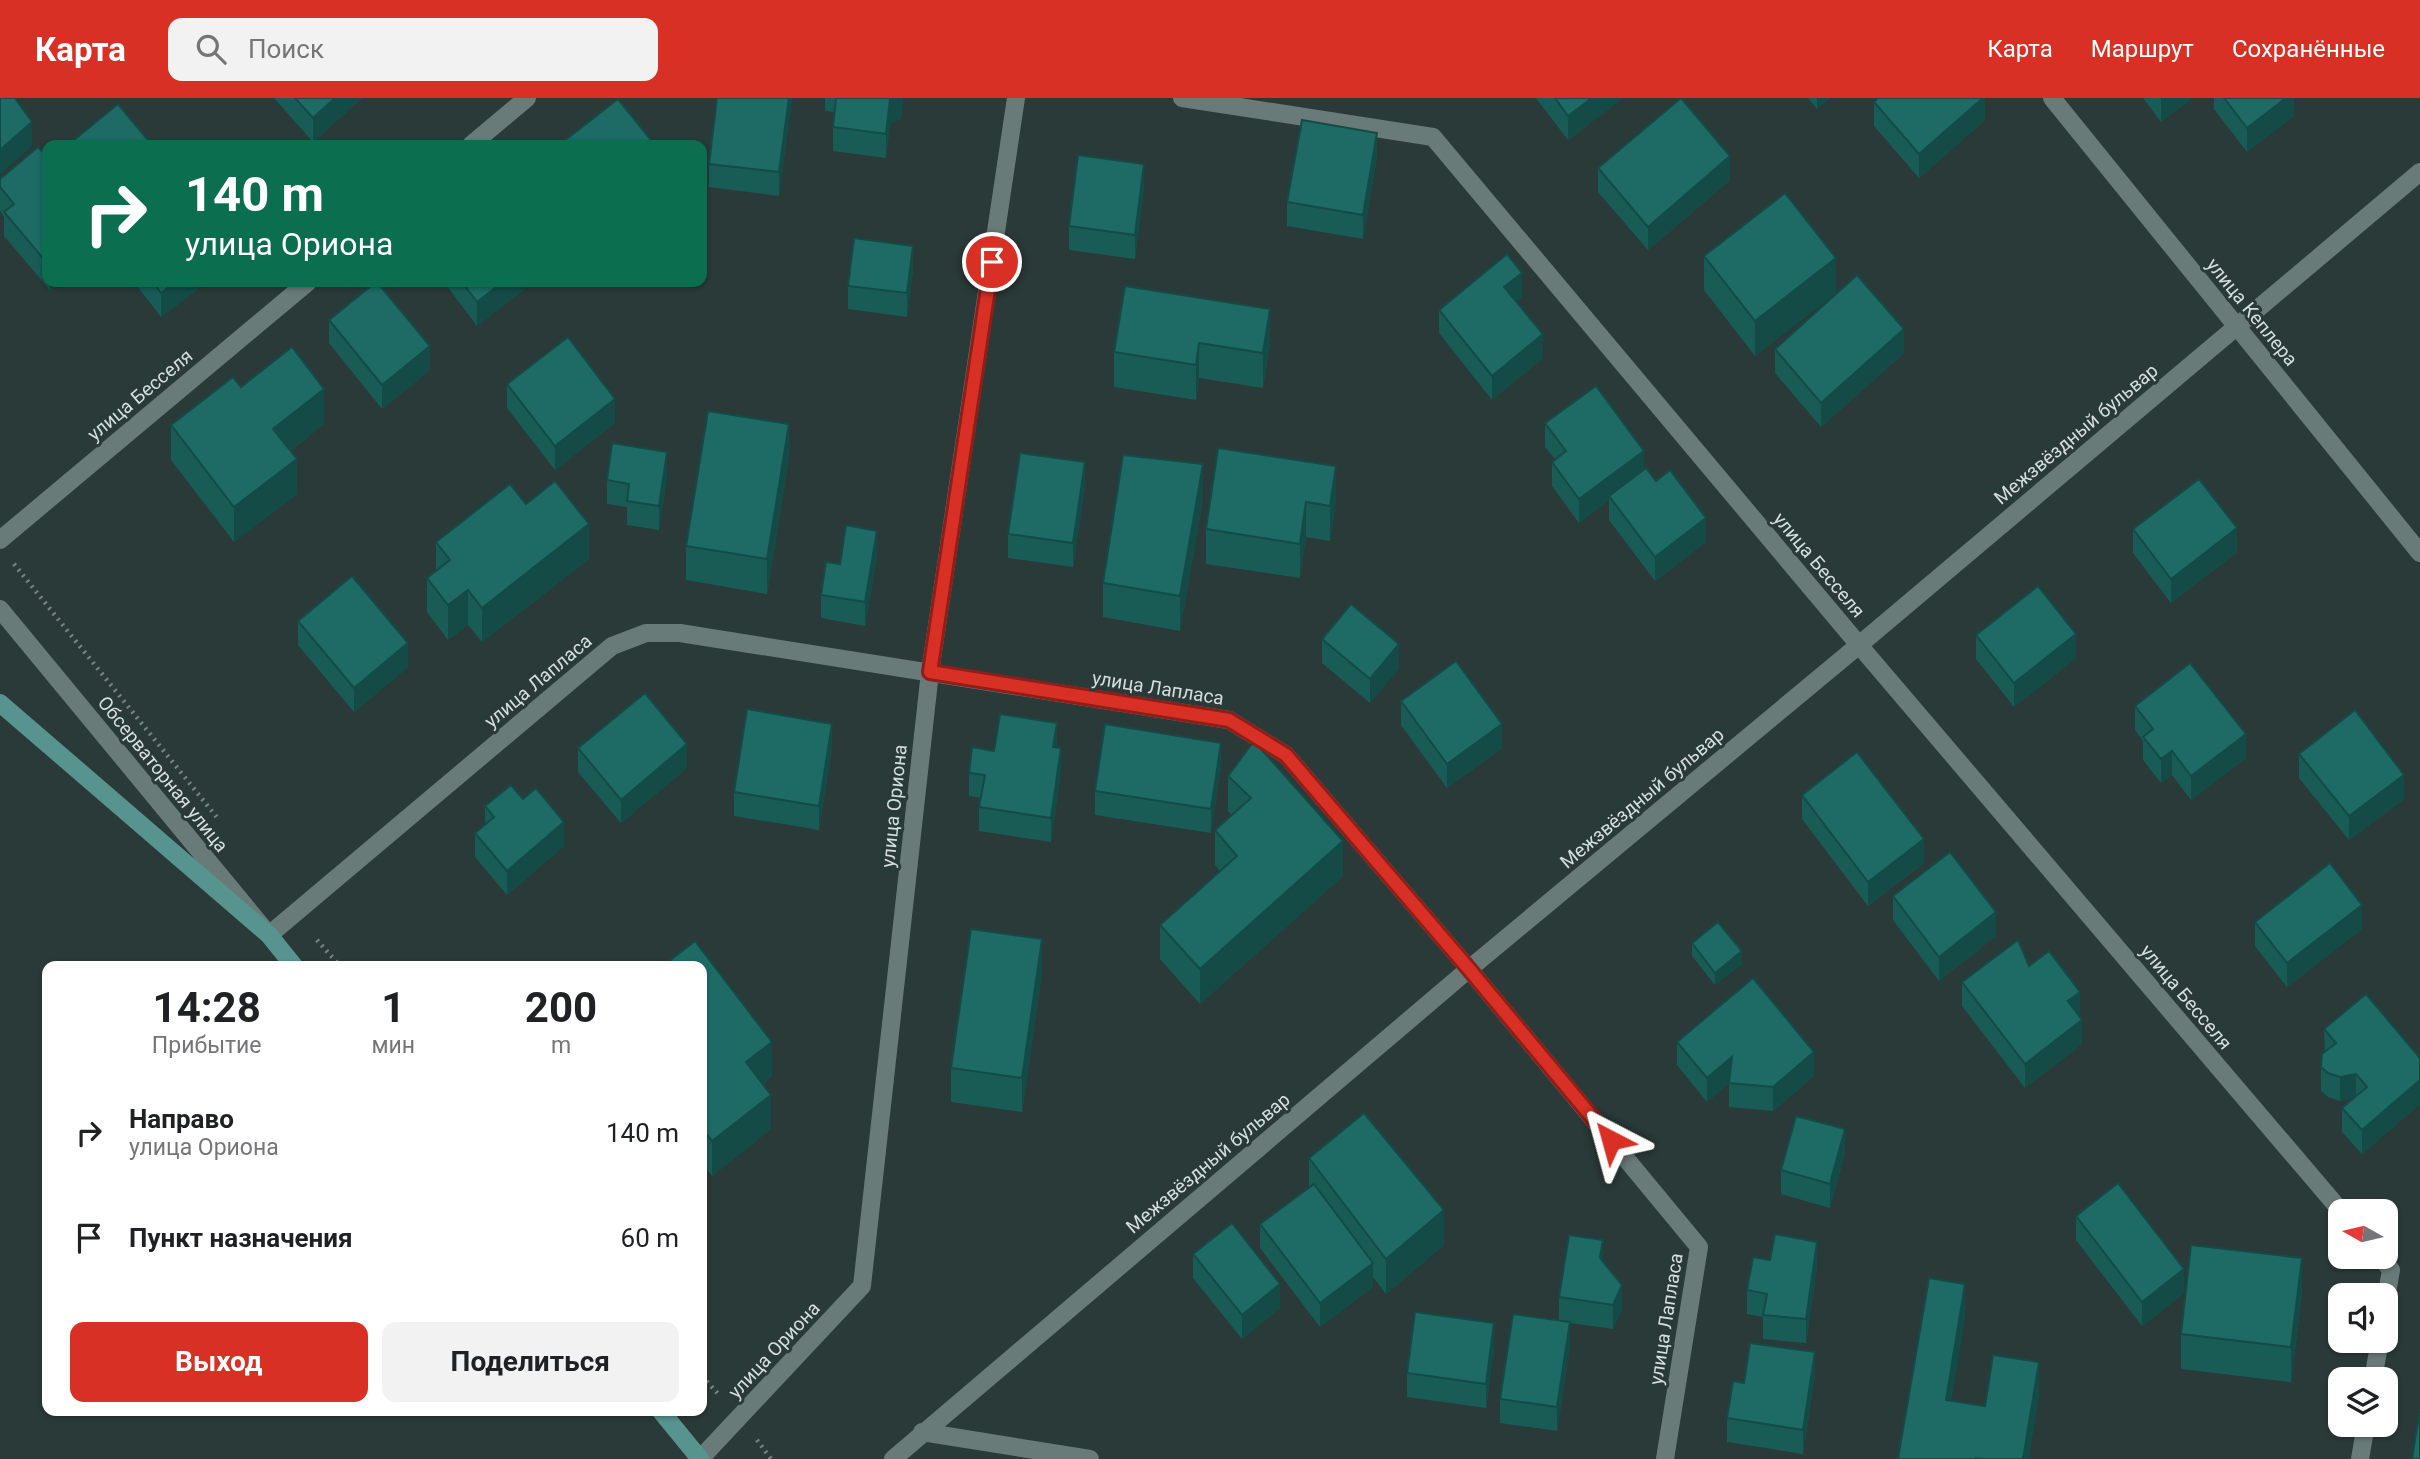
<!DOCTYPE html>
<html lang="ru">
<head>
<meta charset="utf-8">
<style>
  body { margin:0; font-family:Roboto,sans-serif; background:#f2f2f2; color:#202124; height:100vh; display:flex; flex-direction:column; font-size:26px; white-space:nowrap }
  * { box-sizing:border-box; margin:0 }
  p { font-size:23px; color:#757577 }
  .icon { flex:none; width:38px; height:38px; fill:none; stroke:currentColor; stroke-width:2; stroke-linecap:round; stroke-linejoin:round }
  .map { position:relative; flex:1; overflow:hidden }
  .sheet { position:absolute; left:42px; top:863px; width:665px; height:455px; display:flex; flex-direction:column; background:#fff; border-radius:14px; box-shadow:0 2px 5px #0004 }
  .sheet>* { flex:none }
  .hud { position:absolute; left:42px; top:42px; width:665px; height:147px; border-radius:14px; box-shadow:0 2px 5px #0004; background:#0b6e4f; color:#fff; overflow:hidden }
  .needle { width:46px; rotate:278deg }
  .buttons { position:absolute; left:2328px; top:1101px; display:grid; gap:14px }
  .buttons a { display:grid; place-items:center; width:70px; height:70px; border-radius:14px; background:#fff; box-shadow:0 2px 5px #0004; font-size:35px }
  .pin { position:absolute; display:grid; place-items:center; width:60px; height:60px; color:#fff; margin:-30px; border:4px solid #fff; border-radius:50%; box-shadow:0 2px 7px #0007 }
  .me { position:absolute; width:77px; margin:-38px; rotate:321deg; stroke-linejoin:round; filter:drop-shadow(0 0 5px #0008) }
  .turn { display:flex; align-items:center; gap:24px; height:147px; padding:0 28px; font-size:32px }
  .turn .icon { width:91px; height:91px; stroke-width:2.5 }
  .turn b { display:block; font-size:49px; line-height:60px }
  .eta { display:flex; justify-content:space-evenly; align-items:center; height:119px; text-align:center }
  .eta b { font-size:42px; font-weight:700; line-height:49px }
  .primary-button { display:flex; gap:14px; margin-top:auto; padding:14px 28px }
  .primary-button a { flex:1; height:80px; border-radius:14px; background:#d93025; color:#fff; font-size:28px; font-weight:700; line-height:80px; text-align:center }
  .primary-button a+a { background:#f2f2f2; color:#202124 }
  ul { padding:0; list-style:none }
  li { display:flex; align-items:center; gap:21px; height:105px; padding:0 28px }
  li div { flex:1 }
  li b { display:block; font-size:26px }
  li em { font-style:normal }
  header { display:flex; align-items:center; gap:42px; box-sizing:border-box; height:98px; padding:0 35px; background:#d93025; color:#fff }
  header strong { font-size:33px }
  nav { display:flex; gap:38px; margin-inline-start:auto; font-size:24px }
  .search { width:490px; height:63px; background:#f2f2f2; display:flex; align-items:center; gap:18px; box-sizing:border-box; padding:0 24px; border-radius:14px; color:#757577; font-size:26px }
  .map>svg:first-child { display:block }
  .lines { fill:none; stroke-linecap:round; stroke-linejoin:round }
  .path { stroke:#788583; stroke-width:4.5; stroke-dasharray:2 5; stroke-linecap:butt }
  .street { stroke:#697b79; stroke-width:18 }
  .secondary { stroke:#58948f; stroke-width:18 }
  .wall { fill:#195c56 }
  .shaded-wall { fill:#144b46 }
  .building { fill:#1d6b64; stroke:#144b46; stroke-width:2 }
  .route-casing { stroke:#8d1f18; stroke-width:18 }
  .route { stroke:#d93025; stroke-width:12 }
  .labels { text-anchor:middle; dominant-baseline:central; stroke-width:6; stroke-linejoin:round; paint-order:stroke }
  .street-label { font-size:19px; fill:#d6dfde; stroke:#2a3a38 }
</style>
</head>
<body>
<header>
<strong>Карта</strong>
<div class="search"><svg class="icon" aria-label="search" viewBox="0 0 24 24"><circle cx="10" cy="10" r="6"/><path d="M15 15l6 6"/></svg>Поиск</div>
<nav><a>Карта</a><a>Маршрут</a><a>Сохранённые</a></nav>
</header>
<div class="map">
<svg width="2420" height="1361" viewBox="0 0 2420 1361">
  <rect width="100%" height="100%" fill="#2a3a38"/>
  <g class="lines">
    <!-- path -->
    <g class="path">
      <path d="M14 466 219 722"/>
      <path d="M317 842 340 868"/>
      <path d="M702 1278 720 1298"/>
      <path d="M757 1342 771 1361"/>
    </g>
    <!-- street -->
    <g class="street">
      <path d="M1182 0 1433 39 1859 547 2341 1113"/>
      <path d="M2052 0 2420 455"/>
      <path d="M471 47 527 0"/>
      <path d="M0 442 308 184"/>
      <path d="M0 511 269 837 612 548 646 535H680L1229 622 1286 657 1469 871 1699 1149 1665 1361"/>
      <path d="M2380 1158 2391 1172 2385 1207"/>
      <path d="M2373 1281 2380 1242"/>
      <path d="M922 1334 1090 1361"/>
      <path d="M700 1361 862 1188 930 574 1016 0"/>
      <path d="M893 1361 1469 871 1859 547 2420 74"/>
      <path d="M2360 1361 2366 1326"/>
    </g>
    <!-- secondary -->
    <g class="secondary">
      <path d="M0 605 269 837 294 868"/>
      <path d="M660 1312 700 1361"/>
    </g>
  </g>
  <!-- wall -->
  <g class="wall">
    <path d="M274 0H362L313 44Z"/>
    <path d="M717 0H792L779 98 709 89V66Z"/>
    <path d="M825 0H903L901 21 890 25 886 60 833 53V29L834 14 825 13Z"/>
    <path d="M1536 0H1623L1568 42Z"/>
    <path d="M1808 0H1830L1817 11Z"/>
    <path d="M1985 0V22L1919 80 1874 28V4Z"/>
    <path d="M2143 0H2192L2161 24Z"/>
    <path d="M2214 0H2294V18L2247 54 2214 11Z"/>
    <path d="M47 59V184H60L50 192 4 138V118L0 113V89Z"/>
    <path d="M1377 59 1363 141 1287 128V104Z"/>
    <path d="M1598 70 1730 82 1648 152 1598 94Z"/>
    <path d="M1144 89 1135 161 1069 152V128Z"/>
    <path d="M1704 158 1836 195 1755 258 1704 192Z"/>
    <path d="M913 172 907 219 848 211V188Z"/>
    <path d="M134 184H207L161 219Z"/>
    <path d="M444 184H534L477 228Z"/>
    <path d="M1125 188 1270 245 1263 290 1199 280 1196 302 1114 289V254Z"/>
    <path d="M1522 199 1516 203 1543 260 1492 302 1439 235V212Z"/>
    <path d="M329 222 430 272 382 311 329 245Z"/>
    <path d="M1775 251 1904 255 1821 329 1775 275Z"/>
    <path d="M507 286 615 325 555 372 507 310Z"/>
    <path d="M241 289 324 326 290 353 297 396 234 444 171 362V327Z"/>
    <path d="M1545 325 1644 372 1706 444 1655 483 1609 422V402L1579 425 1552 388V364L1555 361 1545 349Z"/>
    <path d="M1218 350 1336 403 1330 443 1306 439 1300 480 1206 466V431Z"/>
    <path d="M789 360 767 496 686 482V448Z"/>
    <path d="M667 378 659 432 627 427V409L607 406V382Z"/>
    <path d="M1085 388 1073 469 1008 460V436Z"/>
    <path d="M1203 401 1180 533 1103 519V485Z"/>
    <path d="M526 406 589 461 482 544 468 527 448 542 427 514V480L436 472V444Z"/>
    <path d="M2133 431 2237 454 2171 505 2133 455Z"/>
    <path d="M877 457 865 528 821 520V497L840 466Z"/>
    <path d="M298 523 408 569 354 614 298 547Z"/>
    <path d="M1976 537 2076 560 2014 609 1976 561Z"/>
    <path d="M1322 541 1399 570 1370 605 1322 565Z"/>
    <path d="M1401 603 1502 650 1447 690 1401 627Z"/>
    <path d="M2135 608 2246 660 2191 702 2172 677 2161 685 2143 662V643L2135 632Z"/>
    <path d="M1057 649 1061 674 1051 744 979 733V709L981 700 969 698V675L994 653Z"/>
    <path d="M578 650 687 670 621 725 578 674Z"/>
    <path d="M832 650 819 732 734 718V694Z"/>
    <path d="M2299 656 2404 701 2349 742 2299 680Z"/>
    <path d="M1221 669 1211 735 1095 717V693Z"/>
    <path d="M1228 678 1343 778 1200 906 1160 861V827L1220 773 1215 767V732L1232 717 1228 713Z"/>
    <path d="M1802 697 1924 765 1868 808 1802 721Z"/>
    <path d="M523 701 564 748 507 797 475 759V735L485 726V708Z"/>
    <path d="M1893 798 1996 838 1939 883 1893 822Z"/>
    <path d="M2255 824 2362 831 2287 889 2255 848Z"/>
    <path d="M1692 845 1742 866 1715 887 1692 858Z"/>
    <path d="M702 868 772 978 763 986 771 1031 712 1078 702 1065Z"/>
    <path d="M2029 868 2080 918 2082 946 2025 990 1962 908V884Z"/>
    <path d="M1042 875 1022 1014 951 1004V970Z"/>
    <path d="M2324 931 2420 960V1006L2362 1056 2342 1034V1010L2354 1000 2340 1003 2328 999 2321 993V969L2325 955Z"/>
    <path d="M1677 944 1814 978 1773 1013 1729 1009V985L1707 1004 1677 967Z"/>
    <path d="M1845 1055 1830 1110 1781 1096V1072Z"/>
    <path d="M1309 1060 1444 1147 1386 1196 1373 1179V1189L1320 1229 1260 1150V1126L1309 1089Z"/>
    <path d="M2076 1118 2184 1195 2142 1228 2076 1142Z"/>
    <path d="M1193 1156 1280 1210 1242 1241 1193 1180Z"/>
    <path d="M1770 1162 1817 1168 1806 1245 1763 1241V1219L1747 1216V1192Z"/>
    <path d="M1603 1163 1622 1211 1613 1231 1570 1225V1248L1557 1333 1500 1325V1301L1559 1222V1199Z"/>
    <path d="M2302 1195 2291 1284 2181 1271V1236Z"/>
    <path d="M1494 1249 1486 1310 1407 1299V1275Z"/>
    <path d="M1815 1278 1803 1356 1727 1344V1320L1744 1285Z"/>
  </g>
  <!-- shaded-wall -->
  <g class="shaded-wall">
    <path d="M335 0H362L313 44V20Z"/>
    <path d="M789 0H792L779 98V74Z"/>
    <path d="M893 0H903L901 21 890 25 886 60V36L890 1Z"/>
    <path d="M1592 0H1623L1568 42V18Z"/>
    <path d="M1817 0H1830L1817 11Z"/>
    <path d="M1983 0H1985V22L1919 80V56Z"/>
    <path d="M2161 0H2192L2161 24Z"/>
    <path d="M2286 0H2294V18L2247 54V30Z"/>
    <path d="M32 24V48L0 76V52Z"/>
    <path d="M1377 35V59L1363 141V117Z"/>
    <path d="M1730 58V82L1648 152V129Z"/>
    <path d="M1144 66V89L1135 161V137Z"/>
    <path d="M913 148V172L907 219V195Z"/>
    <path d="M1836 160V195L1755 258V223Z"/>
    <path d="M1522 175V199L1504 213V189Z"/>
    <path d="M50 184H60L50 192Z"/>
    <path d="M176 184H207L161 219V195Z"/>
    <path d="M503 184H534L477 228V204Z"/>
    <path d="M1270 211V245L1263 290V255Z"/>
    <path d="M1904 231V255L1821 329V305Z"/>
    <path d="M1543 236V260L1492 302V278Z"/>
    <path d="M1199 245V280L1196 302V267Z"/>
    <path d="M430 248V272L382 311V287Z"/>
    <path d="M324 291V326L273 366V331Z"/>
    <path d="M615 301V325L555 372V348Z"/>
    <path d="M789 326V360L767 496V461Z"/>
    <path d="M1644 353V377L1609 398V402L1579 425V401Z"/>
    <path d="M667 354V378L659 432V408Z"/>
    <path d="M297 361V396L234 444V409Z"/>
    <path d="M1085 364V388L1073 469V445Z"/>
    <path d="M1203 366V401L1180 533V498Z"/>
    <path d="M1336 368V403L1330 443V408Z"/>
    <path d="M1306 404V439L1300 480V446Z"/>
    <path d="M1706 420V444L1655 483V459Z"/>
    <path d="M589 426V461L482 544V510Z"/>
    <path d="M2237 430V454L2171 505V481Z"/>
    <path d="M877 433V457L865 528V504Z"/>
    <path d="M468 492V527L448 542V507Z"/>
    <path d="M2076 536V560L2014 609V585Z"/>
    <path d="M408 545V569L354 614V590Z"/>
    <path d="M1399 546V570L1370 605V581Z"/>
    <path d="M1057 625V649H1053Z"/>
    <path d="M832 626V650L819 732V708Z"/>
    <path d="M1502 626V650L1447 690V666Z"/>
    <path d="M2246 636V660L2191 702V678Z"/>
    <path d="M1221 645V669L1211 735V711Z"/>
    <path d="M687 646V670L621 725V702Z"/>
    <path d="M1061 650V674L1051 744V720Z"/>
    <path d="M2172 653V677L2161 685V661Z"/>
    <path d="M2404 677V701L2349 742V718Z"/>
    <path d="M564 724V748L507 797V773Z"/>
    <path d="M1924 741V765L1868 808V784Z"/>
    <path d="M1343 743V778L1200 906V871Z"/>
    <path d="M2362 807V831L2287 889V865Z"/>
    <path d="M1996 814V838L1939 883V859Z"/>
    <path d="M1042 841V875L1022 1014V980Z"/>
    <path d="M1742 853V866L1715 887V875Z"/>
    <path d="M2080 894V918L2068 927V903Z"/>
    <path d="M2082 922V946L2025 990V966Z"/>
    <path d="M772 944V978L746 999V964Z"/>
    <path d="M1814 954V978L1773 1013V989Z"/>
    <path d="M1732 959V983L1707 1004V980Z"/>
    <path d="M2356 976V1000L2340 1003V979Z"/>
    <path d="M2420 982V1006L2362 1056V1032Z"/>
    <path d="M771 997V1031L712 1078V1043Z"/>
    <path d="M1845 1031V1055L1830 1110V1086Z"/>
    <path d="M1444 1112V1147L1386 1196V1161Z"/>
    <path d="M1603 1142V1166L1600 1160Z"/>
    <path d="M1817 1144V1168L1806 1245V1221Z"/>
    <path d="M2302 1160V1195L2291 1284V1249Z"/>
    <path d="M1373 1165V1189L1320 1229V1205Z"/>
    <path d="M2184 1171V1195L2142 1228V1204Z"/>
    <path d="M1280 1186V1210L1242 1241V1217Z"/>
    <path d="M1965 1186V1221L1946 1336V1302Z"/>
    <path d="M1622 1187V1211L1613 1231V1207Z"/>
    <path d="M1570 1224V1248L1557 1333V1309Z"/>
    <path d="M1494 1225V1249L1486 1310V1286Z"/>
    <path d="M1815 1254V1278L1803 1356V1332Z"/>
    <path d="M2039 1264V1299L2029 1361H2023Z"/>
  </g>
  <!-- building -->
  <g class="building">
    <path d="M0 0H15L32 24 0 52Z"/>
    <path d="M295 0H335L313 20Z"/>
    <path d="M717 0H789L779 74 709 66Z"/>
    <path d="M836 0H893L890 1 886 36 833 29Z"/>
    <path d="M1555 0H1592L1568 18Z"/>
    <path d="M1681 0 1730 58 1648 129 1598 70Z"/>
    <path d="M1878 0H1983L1919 56 1874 4Z"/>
    <path d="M2224 0H2286L2247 30Z"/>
    <path d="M618 1 655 47H559Z"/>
    <path d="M118 6 152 47H79L74 42Z"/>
    <path d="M1302 22 1377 35 1363 117 1287 104Z"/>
    <path d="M38 49 47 59V165L4 114 14 106 0 89V81Z"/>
    <path d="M1078 57 1144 66 1135 137 1069 128Z"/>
    <path d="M1785 95 1836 160 1755 223 1704 158Z"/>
    <path d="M854 140 913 148 907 195 848 188Z"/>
    <path d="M1507 156 1522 175 1504 189 1543 236 1492 278 1439 212Z"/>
    <path d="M1857 177 1904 231 1821 305 1775 251Z"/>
    <path d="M153 184H176L161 195Z"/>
    <path d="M376 184H377L430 248 382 287 329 222Z"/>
    <path d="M462 184H503L477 204Z"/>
    <path d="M1125 188 1270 211 1263 255 1199 245 1196 267 1114 254Z"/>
    <path d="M568 239 615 301 555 348 507 286Z"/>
    <path d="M292 249 324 291 273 331 297 361 234 409 171 327 233 279 241 289Z"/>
    <path d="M1596 288 1644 353 1579 401 1552 364 1566 353 1545 325Z"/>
    <path d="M708 313 789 326 767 461 686 448Z"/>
    <path d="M612 345 667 354 659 408 627 403 629 386 607 382Z"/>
    <path d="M1218 350 1336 368 1330 408 1306 404 1300 446 1206 431Z"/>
    <path d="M1020 355 1085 364 1073 445 1008 436Z"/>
    <path d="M1123 357 1203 366 1180 498 1103 485Z"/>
    <path d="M1646 370 1656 383 1670 372 1706 420 1655 459 1609 398Z"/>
    <path d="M2199 381 2237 430 2171 481 2133 431Z"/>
    <path d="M555 383 589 426 482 510 468 492 448 507 427 480 450 462 436 444 510 386 526 406Z"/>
    <path d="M846 427 877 433 865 504 821 497 826 464 840 466Z"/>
    <path d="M352 478 408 545 354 590 298 523Z"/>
    <path d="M2038 488 2076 536 2014 585 1976 537Z"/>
    <path d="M1351 506 1399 546 1370 581 1322 541Z"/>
    <path d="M1456 563 1502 626 1447 666 1401 603Z"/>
    <path d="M2190 565 2246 636 2191 678 2172 653 2161 661 2143 639 2153 631 2135 608Z"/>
    <path d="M645 595 687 646 621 702 578 650Z"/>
    <path d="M747 611 832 626 819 708 734 694Z"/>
    <path d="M2355 612 2404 677 2349 718 2299 656Z"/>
    <path d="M1000 616 1057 625 1053 649 1061 650 1051 720 979 709 985 677 969 675 972 649 994 653Z"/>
    <path d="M1105 626 1221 645 1211 711 1095 693Z"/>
    <path d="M1254 643 1343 743 1200 871 1160 827 1237 758 1215 732 1251 700 1228 678Z"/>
    <path d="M1857 654 1924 741 1868 784 1802 697Z"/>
    <path d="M511 687 523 701 536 690 564 724 507 773 475 735 494 719 485 708Z"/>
    <path d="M1950 754 1996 814 1939 859 1893 798Z"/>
    <path d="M2330 765 2362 807 2287 865 2255 824Z"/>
    <path d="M1718 824 1742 853 1715 875 1692 845Z"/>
    <path d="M971 831 1042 841 1022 980 951 970Z"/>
    <path d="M2018 842 2029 868 2049 853 2080 894 2068 903 2082 922 2025 966 1962 884Z"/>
    <path d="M695 843 772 944 746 964 771 997 712 1043 702 1030V868H663Z"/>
    <path d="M1753 880 1814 954 1773 989 1729 985 1732 959 1707 980 1677 944Z"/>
    <path d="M2366 896 2420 960V982L2362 1032 2342 1010 2367 989 2356 976 2340 979 2328 975 2321 969 2322 956 2336 945 2324 931Z"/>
    <path d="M1364 1015 1444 1112 1386 1161 1309 1060Z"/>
    <path d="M1796 1018 1845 1031 1830 1086 1781 1072Z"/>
    <path d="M2118 1085 2184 1171 2142 1204 2076 1118Z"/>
    <path d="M1314 1086 1373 1165 1320 1205 1260 1126Z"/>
    <path d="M1232 1125 1280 1186 1242 1217 1193 1156Z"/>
    <path d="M1775 1136 1817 1144 1806 1221 1763 1217 1767 1196 1747 1192 1753 1159 1770 1162Z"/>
    <path d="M1569 1137 1603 1142 1600 1160 1622 1187 1613 1207 1559 1199Z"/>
    <path d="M2191 1147 2302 1160 2291 1249 2181 1236Z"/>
    <path d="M1929 1180 1965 1186 1946 1302 1985 1308 1993 1257 2039 1264 2023 1361H1985L1976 1360V1361H1898Z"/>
    <path d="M1415 1214 1494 1225 1486 1286 1407 1275Z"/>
    <path d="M1513 1216 1570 1224 1557 1309 1500 1301Z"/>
    <path d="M1750 1245 1815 1254 1803 1332 1727 1320 1733 1283 1744 1285Z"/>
    <path d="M2420 1311V1361H2412Z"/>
  </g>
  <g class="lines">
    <defs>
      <path id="route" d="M992 164 930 574 1229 622 1286 657 1469 871 1611 1042"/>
    </defs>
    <!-- route casing -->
    <use href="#route" class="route-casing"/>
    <!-- route -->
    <use href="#route" class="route"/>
  </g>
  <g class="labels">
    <!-- street labels -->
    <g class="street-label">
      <text transform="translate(2252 214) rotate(51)">улица Кеплера</text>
      <text transform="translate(140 297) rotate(-40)">улица Бесселя</text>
      <text transform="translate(2076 336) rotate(-40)">Межзвёздный бульвар</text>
      <text transform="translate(1819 467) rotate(50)">улица Бесселя</text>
      <text transform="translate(538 583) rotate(-40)">улица Лапласа</text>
      <text transform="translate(1158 590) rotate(9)">улица Лапласа</text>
      <text transform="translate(163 676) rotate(51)">Обсерваторная улица</text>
      <text transform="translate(1642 700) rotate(-40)">Межзвёздный бульвар</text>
      <text transform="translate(894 708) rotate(-84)">улица Ориона</text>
      <text transform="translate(2186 899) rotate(50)">улица Бесселя</text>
      <text transform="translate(1208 1065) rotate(-40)">Межзвёздный бульвар</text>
      <text transform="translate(1666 1221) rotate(-81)">улица Лапласа</text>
      <text transform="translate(774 1252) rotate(-47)">улица Ориона</text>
    </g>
  </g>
</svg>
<div class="buttons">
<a><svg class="needle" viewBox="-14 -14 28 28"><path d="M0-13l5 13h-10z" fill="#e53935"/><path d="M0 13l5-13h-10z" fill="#757577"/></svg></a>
<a><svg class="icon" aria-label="sound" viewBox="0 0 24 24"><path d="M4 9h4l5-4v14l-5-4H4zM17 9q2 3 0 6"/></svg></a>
<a><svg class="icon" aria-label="layers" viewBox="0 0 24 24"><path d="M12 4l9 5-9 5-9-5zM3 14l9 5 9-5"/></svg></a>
</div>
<div class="pin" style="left:992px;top:164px;background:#d93025"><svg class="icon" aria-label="arrive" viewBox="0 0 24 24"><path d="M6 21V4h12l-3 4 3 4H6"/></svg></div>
<svg class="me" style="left:1611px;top:1042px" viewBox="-20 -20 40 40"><path d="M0-17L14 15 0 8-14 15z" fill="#d93025" stroke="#fff" stroke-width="4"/></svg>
<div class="hud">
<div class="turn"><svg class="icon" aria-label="right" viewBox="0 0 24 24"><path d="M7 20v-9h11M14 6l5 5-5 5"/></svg><div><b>140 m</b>улица Ориона</div></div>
</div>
<section class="sheet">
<div class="eta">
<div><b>14:28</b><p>Прибытие</p></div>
<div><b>1</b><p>мин</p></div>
<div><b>200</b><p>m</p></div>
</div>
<ul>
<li><svg class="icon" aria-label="right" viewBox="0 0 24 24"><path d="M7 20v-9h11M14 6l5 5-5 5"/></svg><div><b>Направо</b><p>улица Ориона</p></div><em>140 m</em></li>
<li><svg class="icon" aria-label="arrive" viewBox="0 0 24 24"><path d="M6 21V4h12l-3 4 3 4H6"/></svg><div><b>Пункт назначения</b></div><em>60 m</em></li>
</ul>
<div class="primary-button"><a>Выход</a><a>Поделиться</a></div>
</section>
</div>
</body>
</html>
